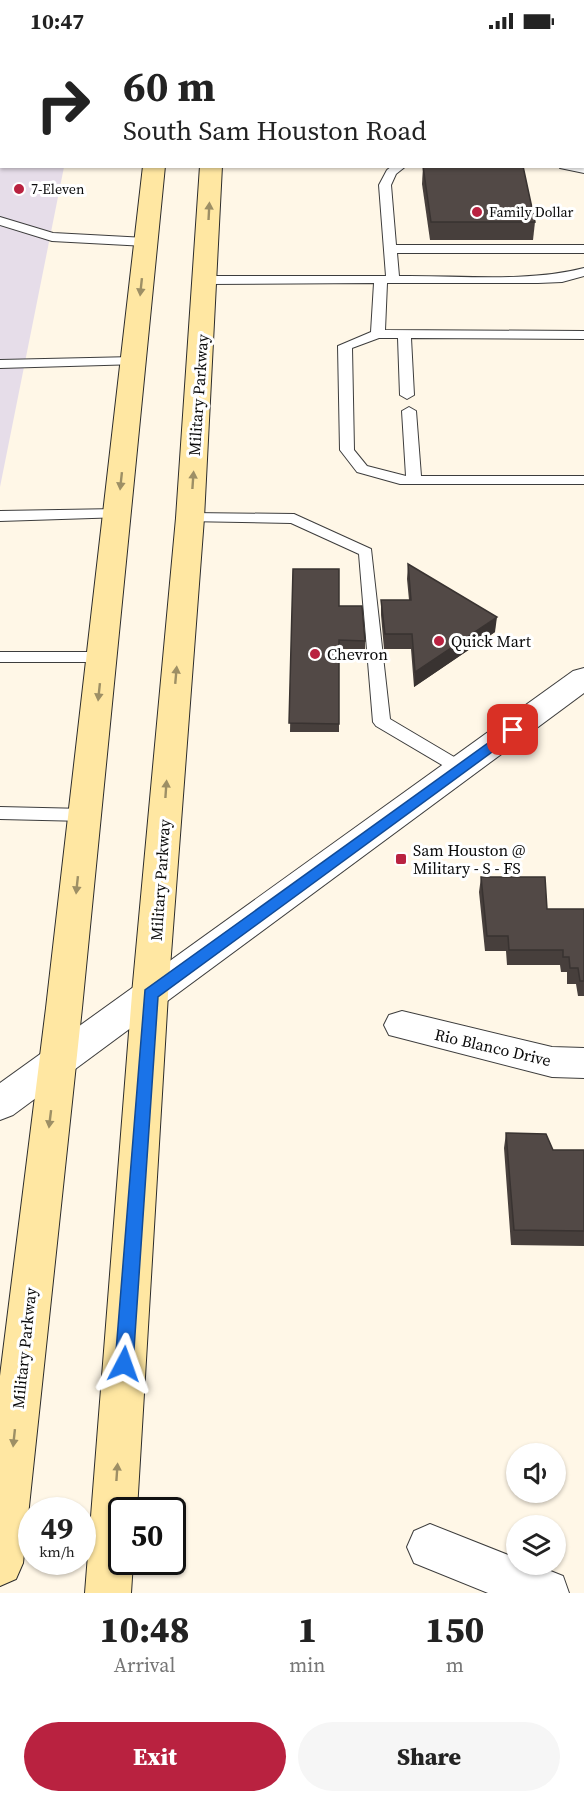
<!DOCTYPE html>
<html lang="en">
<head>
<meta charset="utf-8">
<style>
  body { margin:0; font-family:"Source Serif 4",serif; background:#f6f6f6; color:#222; height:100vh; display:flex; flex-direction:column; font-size:22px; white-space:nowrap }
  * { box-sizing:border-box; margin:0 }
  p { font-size:20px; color:#767676 }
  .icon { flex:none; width:33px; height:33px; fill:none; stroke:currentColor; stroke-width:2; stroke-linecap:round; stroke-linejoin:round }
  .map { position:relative; height:1551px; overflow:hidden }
  .panel { display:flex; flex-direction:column; background:#fff; flex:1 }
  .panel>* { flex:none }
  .hud { position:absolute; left:0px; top:0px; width:585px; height:126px; box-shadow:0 2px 4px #0004; background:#fff; color:#222; overflow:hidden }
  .controls { position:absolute; left:506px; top:1401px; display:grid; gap:12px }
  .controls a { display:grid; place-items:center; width:60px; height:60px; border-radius:50%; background:#fff; box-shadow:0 2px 4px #0004; font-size:30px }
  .speed { position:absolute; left:18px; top:1455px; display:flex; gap:12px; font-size:30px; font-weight:700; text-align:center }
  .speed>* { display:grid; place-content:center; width:78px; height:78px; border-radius:50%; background:#fff; box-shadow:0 2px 4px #0004; line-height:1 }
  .speed small { font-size:15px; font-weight:400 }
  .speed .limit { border:3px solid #111; border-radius:9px; background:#fff; color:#111 }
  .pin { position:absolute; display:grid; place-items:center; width:51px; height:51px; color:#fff; margin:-26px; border-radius:12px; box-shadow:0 3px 9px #0006 }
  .me { position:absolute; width:66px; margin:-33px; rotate:4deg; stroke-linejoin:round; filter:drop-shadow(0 0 4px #0008) }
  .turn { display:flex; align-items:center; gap:21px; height:126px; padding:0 24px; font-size:27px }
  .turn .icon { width:78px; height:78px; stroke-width:2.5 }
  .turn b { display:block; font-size:42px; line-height:51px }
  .eta { display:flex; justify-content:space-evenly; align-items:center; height:102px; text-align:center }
  .eta b { font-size:36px; font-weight:800; line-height:42px }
  .cta { display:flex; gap:12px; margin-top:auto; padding:12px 24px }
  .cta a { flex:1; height:69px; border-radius:36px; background:#b92240; color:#fff; font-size:24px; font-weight:800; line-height:69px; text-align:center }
  .cta a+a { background:#f6f6f6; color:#222 }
  .status { display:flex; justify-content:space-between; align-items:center; height:42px; padding:0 30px; background:#fff; direction:ltr }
  .status svg { height:16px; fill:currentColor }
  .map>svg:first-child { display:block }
  .industrial { fill:#e6dde9 }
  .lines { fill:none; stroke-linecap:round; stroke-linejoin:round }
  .service-casing { stroke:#3d3d3d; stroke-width:2 }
  .minor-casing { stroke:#3d3d3d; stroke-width:2 }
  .tertiary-casing { stroke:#3d3d3d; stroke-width:2 }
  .secondary-casing { stroke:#2c2c2c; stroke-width:2 }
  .service { fill:#fff; fill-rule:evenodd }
  .minor { fill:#fff; fill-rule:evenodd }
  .tertiary { fill:#fff; fill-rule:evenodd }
  .secondary { fill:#ffe7a2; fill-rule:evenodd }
  .wall { fill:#473f3c }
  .shaded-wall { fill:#393331 }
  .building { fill:#524946; stroke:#393331; stroke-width:1.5 }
  .oneway { fill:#9d8f65 }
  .route { fill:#1a73e8; stroke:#114b97; stroke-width:1.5 }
  .poi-dot { fill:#b92240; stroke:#fff; stroke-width:2 }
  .labels { text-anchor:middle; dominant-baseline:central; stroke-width:6; stroke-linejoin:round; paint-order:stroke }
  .far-poi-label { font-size:14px; fill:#0a0a0a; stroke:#fff; text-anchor:start }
  .street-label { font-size:16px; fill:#0a0a0a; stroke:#fff }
  .poi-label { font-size:16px; fill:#0a0a0a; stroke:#fff; text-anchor:start }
</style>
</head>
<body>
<div class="status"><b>10:47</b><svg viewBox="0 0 49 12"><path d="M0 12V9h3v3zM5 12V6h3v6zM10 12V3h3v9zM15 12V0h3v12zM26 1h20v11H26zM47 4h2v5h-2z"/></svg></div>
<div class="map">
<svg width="584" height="1551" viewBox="0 0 584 1551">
  <rect width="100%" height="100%" fill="#fff7e7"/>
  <!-- industrial -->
  <path class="industrial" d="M0 0H89L2 2V124L64 125 0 445Z"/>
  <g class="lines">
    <defs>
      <g id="service">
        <rect x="50" y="0" width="10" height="2"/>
        <rect x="302" y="0" width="10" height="2"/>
        <rect x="364" y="0" width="10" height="2"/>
        <rect x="434" y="0" width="10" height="2"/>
        <path d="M0 27H2L0 40Z"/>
        <path d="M392 124H406L396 132 391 143 396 203H584V211H397L399 234C459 233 525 241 584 226V234L562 240 538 241H387L385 288 584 289V297L411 296 414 353 407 357 400 353 398 296H379L352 306 354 408 367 424 406 434 402 369 409 365 416 369 421 434H584V442H400L357 430 340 408 338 304 371 290 374 241 206 242 200 238 206 234H386L379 143 387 128Z"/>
        <path d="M559 124 584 125V131L560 126Z"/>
        <path d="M0 175 53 191 146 196 152 200 146 204 52 199 0 183Z"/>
        <path d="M134 315 141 319 139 322 0 326V318Z"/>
        <path d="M118 467 126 472 123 475 0 479V469Z"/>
        <path d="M190 471 294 472 371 507 390 677 466 722 469 726 466 730H454L376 684 373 680 359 512 291 481 185 479 182 476 185 473Z"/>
        <path d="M0 610H102L110 615 102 620H0Z"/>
        <path d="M0 765 85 767 91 769 94 773 91 777 85 779 0 777Z"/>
      </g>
      <g id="minor">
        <path d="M402 969 552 1005 584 1006V1036L552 1035 389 993 384 983 389 973Z"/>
        <path d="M430 1482 516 1516V1522H533L563 1534 569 1551H488L414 1521 407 1505 414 1489Z"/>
      </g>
      <path id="tertiary" d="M584 626V651L13 1073 0 1078V1041L573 629Z"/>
      <g id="secondary">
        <path d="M159 0H179L159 2Z"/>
        <rect x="211" y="0" width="20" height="2"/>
        <rect x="0" y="45" width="2" height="12"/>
        <path d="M143 124H165L82 966 23 1521 16 1537 0 1544V1334L46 966Z"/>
        <path d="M200 124H222L204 476 168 952 137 1468H122V1520H133L131 1551H85L132 952 176 476Z"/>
      </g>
    </defs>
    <!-- service casing -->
    <use href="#service" class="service-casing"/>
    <!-- minor casing -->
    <use href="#minor" class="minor-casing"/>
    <!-- tertiary casing -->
    <use href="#tertiary" class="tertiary-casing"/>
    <!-- secondary casing -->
    <use href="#secondary" class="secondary-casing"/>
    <!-- service -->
    <use href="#service" class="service"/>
    <!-- minor -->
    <use href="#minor" class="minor"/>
    <!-- tertiary -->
    <use href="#tertiary" class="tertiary"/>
    <!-- secondary -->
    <use href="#secondary" class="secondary"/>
  </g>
  <!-- wall -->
  <g class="wall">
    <path d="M423 124 535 180 533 198H430L422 142Z"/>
    <path d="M408 522 495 590 414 645 411 607H384L381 573V558H409L407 537Z"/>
    <path d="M293 527 339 564 365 599V607H339V690H290Z"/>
    <path d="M481 835 547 867H584V954H578L576 942H567V930H561L560 923H507L506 909H485L479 850Z"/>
    <path d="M506 1091 553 1108H584V1204L511 1203 504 1106Z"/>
  </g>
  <!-- shaded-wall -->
  <path class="shaded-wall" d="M497 575 495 590 414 645 415 630Z"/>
  <!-- building -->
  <g class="building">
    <rect x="324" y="0" width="32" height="2"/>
    <path d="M423 124H523L535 180H431Z"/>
    <path d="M408 522 497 575 415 630 412 592H385L381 558H411Z"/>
    <path d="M293 527H339V564H362L365 599 339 598V682L289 681Z"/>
    <path d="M481 835H545L547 867H584V939H580L578 926H570L569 915H563V908H509L508 894H487Z"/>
    <path d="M506 1091 546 1092 553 1108H584V1189L514 1188Z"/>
  </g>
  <!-- one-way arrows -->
  <defs><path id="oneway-solid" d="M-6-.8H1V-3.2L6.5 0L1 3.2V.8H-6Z" transform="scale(1.5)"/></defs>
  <g class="oneway">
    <use href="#oneway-solid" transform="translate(209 169) rotate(-87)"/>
    <use href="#oneway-solid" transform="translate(141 245) rotate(96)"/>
    <use href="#oneway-solid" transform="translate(193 438) rotate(-86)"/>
    <use href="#oneway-solid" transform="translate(121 439) rotate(96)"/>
    <use href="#oneway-solid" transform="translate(176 633) rotate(-85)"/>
    <use href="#oneway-solid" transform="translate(99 650) rotate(96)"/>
    <use href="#oneway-solid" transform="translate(166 747) rotate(-86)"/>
    <use href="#oneway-solid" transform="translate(77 843) rotate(96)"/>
    <use href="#oneway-solid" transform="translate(50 1077) rotate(97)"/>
    <use href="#oneway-solid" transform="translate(14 1396) rotate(96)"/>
    <use href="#oneway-solid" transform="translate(117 1430) rotate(-86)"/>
  </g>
  <!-- route -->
  <path class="route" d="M513 683 518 685V691L158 955 133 1322 130 1328 124 1330 118 1328 115 1322 145 948Z"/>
  <!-- markers -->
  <g class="poi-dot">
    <circle cx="19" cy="147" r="6"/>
    <circle cx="477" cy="170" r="6"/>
    <circle cx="439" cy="599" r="6"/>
    <circle cx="315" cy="612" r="6"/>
    <rect x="395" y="811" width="12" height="12" rx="3"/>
  </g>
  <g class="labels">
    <!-- far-poi labels -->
    <g class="far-poi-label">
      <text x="31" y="147">7-Eleven</text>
      <text x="489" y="170">Family Dollar</text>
    </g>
    <!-- street labels -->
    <g class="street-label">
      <text transform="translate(198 353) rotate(-86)">Military Parkway</text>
      <text transform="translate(160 838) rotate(-86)">Military Parkway</text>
      <text transform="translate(493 1005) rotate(13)">Rio Blanco Drive</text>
      <text transform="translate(24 1306) rotate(-84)">Military Parkway</text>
    </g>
    <!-- poi labels -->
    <g class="poi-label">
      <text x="451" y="599">Quick Mart</text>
      <text x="327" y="612">Chevron</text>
      <text x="413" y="808">Sam Houston @<tspan x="413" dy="18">Military - S - FS</tspan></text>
    </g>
  </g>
</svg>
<div class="controls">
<a><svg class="icon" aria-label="sound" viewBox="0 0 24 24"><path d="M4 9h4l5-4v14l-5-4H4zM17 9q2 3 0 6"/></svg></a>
<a><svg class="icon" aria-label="layers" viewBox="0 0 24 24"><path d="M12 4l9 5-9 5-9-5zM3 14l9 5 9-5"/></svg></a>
</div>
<div class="speed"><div>49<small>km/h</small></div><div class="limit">50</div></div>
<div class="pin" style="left:513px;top:688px;background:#d93025"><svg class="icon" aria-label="arrive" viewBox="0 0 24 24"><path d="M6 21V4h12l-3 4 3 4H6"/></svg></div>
<svg class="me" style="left:124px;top:1322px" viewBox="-20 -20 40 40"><path d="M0-17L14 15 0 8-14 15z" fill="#1a73e8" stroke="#fff" stroke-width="4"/></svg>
<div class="hud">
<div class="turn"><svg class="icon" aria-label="right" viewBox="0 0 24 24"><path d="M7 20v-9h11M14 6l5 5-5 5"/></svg><div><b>60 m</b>South Sam Houston Road</div></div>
</div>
</div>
<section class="panel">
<div class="eta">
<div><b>10:48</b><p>Arrival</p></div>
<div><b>1</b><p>min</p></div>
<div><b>150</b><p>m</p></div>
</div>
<div class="cta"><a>Exit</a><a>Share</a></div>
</section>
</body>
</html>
